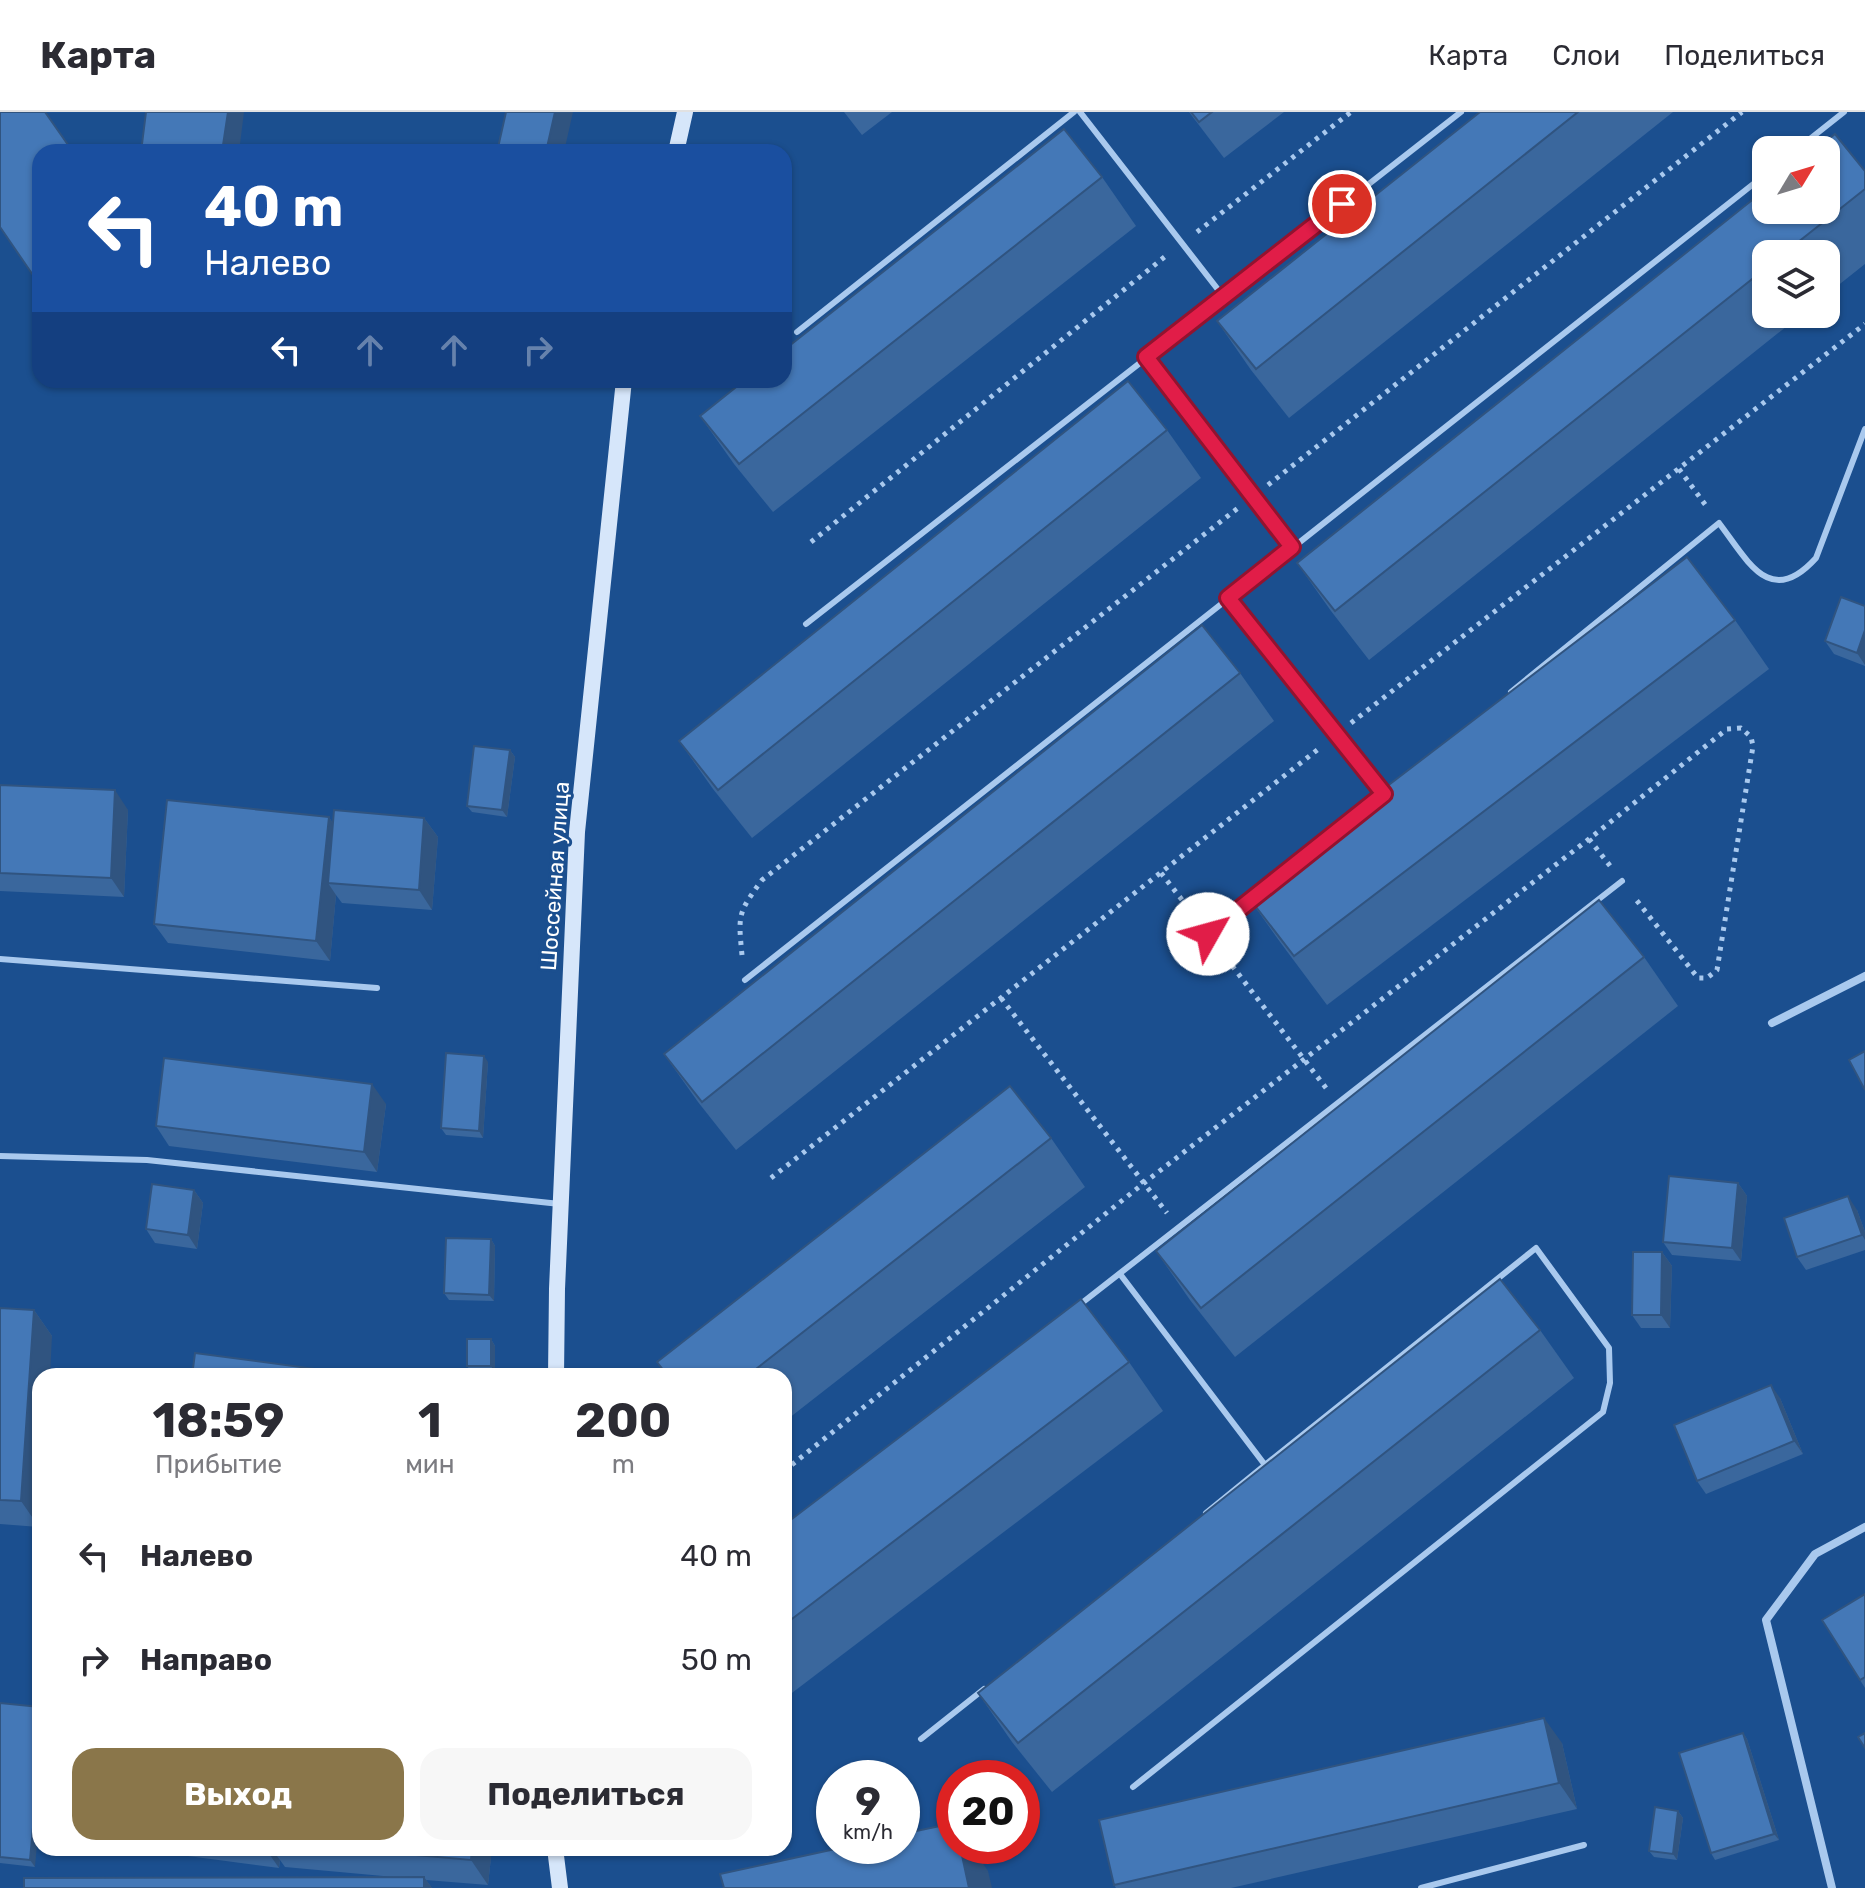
<!DOCTYPE html>
<html lang="ru">
<head>
<meta charset="utf-8">
<style>
  body { margin:0; font-family:Rubik,sans-serif; background:#f7f7f7; color:#2b2b33; height:100vh; display:flex; flex-direction:column; font-size:30px; white-space:nowrap }
  * { box-sizing:border-box; margin:0 }
  p { font-size:26px; color:#7c7c81 }
  .icon { flex:none; width:44px; height:44px; fill:none; stroke:currentColor; stroke-width:2; stroke-linecap:round; stroke-linejoin:round }
  .map { position:relative; flex:1; overflow:hidden }
  .panel { position:absolute; left:32px; top:1256px; width:760px; height:488px; display:flex; flex-direction:column; background:#fff; border-radius:24px; box-shadow:0 2px 6px #0004 }
  .panel>* { flex:none }
  .banner { position:absolute; left:32px; top:32px; width:760px; height:244px; border-radius:24px; box-shadow:0 2px 6px #0004; background:#1a4fa0; color:#fff; overflow:hidden }
  .needle { width:52px; rotate:52deg }
  .fabs { position:absolute; left:1752px; top:24px; display:grid; gap:16px }
  .fabs a { display:grid; place-items:center; width:88px; height:88px; border-radius:16px; background:#fff; box-shadow:0 2px 6px #0004; font-size:40px }
  .speed { position:absolute; left:816px; top:1648px; display:flex; gap:16px; font-size:40px; font-weight:700; text-align:center }
  .speed>* { display:grid; place-content:center; width:104px; height:104px; border-radius:50%; background:#fff; box-shadow:0 2px 6px #0004; line-height:1 }
  .speed small { font-size:20px; font-weight:400 }
  .speed .limit { border:12px solid #d22; background:#fff; color:#111 }
  .pin { position:absolute; display:grid; place-items:center; width:68px; height:68px; color:#fff; margin:-34px; border:4px solid #fff; border-radius:50%; box-shadow:0 2px 8px #0007 }
  .me { position:absolute; width:88px; margin:-44px; rotate:52deg; stroke-linejoin:round; filter:drop-shadow(0 0 6px #0008) }
  .turn { display:flex; align-items:center; gap:28px; height:168px; padding:0 40px; font-size:36px }
  .turn .icon { width:104px; height:104px; stroke-width:2.5 }
  .turn b { display:block; font-size:56px; line-height:68px }
  .lanes { display:flex; align-items:center; height:76px; padding:0 40px; background:#0003; justify-content:center; gap:40px; direction:ltr }
  .lanes .off { opacity:.35 }
  .eta { display:flex; justify-content:space-evenly; align-items:center; height:136px; text-align:center }
  .eta b { font-size:48px; font-weight:700; line-height:56px }
  .cta { display:flex; gap:16px; margin-top:auto; padding:16px 40px }
  .cta a { flex:1; height:92px; border-radius:24px; background:#8a764a; color:#fff; font-size:32px; font-weight:700; line-height:92px; text-align:center }
  .cta a+a { background:#f7f7f7; color:#2b2b33 }
  ul { padding:0; list-style:none }
  li { display:flex; align-items:center; gap:24px; height:104px; padding:0 40px }
  li div { flex:1 }
  li b { display:block; font-size:30px }
  li em { font-style:normal }
  header { display:flex; align-items:center; gap:48px; box-sizing:border-box; height:112px; padding:0 40px; background:#fff; border-bottom:2px solid #e1e1e2 }
  header strong { font-size:38px }
  nav { display:flex; gap:44px; margin-inline-start:auto; font-size:28px }
  .map>svg:first-child { display:block }
  .lines { fill:none; stroke-linecap:round; stroke-linejoin:round }
  .path { stroke:#a9c9ee; stroke-width:5; stroke-dasharray:4 6; stroke-linecap:butt }
  .lane { stroke:#a9c9ee; stroke-width:6 }
  .street { stroke:#a9c9ee; stroke-width:8 }
  .secondary { stroke:#d6e6fa; stroke-width:16 }
  .wall { fill:#3a679d }
  .shaded-wall { fill:#305480 }
  .building { fill:#4478b7; stroke:#305480; stroke-width:2 }
  .route-casing { stroke:#92132f; stroke-width:20 }
  .route { stroke:#e11d48; stroke-width:14 }
  .labels { text-anchor:middle; dominant-baseline:central; stroke-width:6; stroke-linejoin:round; paint-order:stroke }
  .street-label { font-size:22px; fill:#fff; stroke:#1b4f8f }
</style>
</head>
<body>
<header>
<strong>Карта</strong>
<nav><a>Карта</a><a>Слои</a><a>Поделиться</a></nav>
</header>
<div class="map">
<svg width="1865" height="1776" viewBox="0 0 1865 1776">
  <rect width="100%" height="100%" fill="#1b4f8f"/>
  <g class="lines">
    <!-- path -->
    <g class="path">
      <path d="M1197 120 1351 0"/>
      <path d="M1679 357 1707 395"/>
      <path d="M1268 373 1742 0"/>
      <path d="M811 430 1167 143"/>
      <path d="M1351 611 1865 212"/>
      <path d="M1589 727 1611 755"/>
      <path d="M1161 761 1197 807"/>
      <path d="M1220 838 1326 976"/>
      <path d="M742 843C738 802 738 801 762 768L1238 396"/>
      <path d="M1001 886 1167 1101"/>
      <path d="M771 1066 1321 635"/>
      <path d="M784 1359 1144 1071 1589 727 1727 617 1741 616 1751 625 1753 634 1717 858 1707 866H1698L1634 785"/>
    </g>
    <!-- lane -->
    <g class="lane">
      <path d="M1080 0 1223 184"/>
      <path d="M1796 38 1844 0"/>
      <path d="M797 220 1074 0"/>
      <path d="M1146 245 1292 435"/>
      <path d="M1228 486 1383 683"/>
      <path d="M806 512 1461 0"/>
      <path d="M1511 580 1719 411C1748 449 1770 497 1816 446L1865 317"/>
      <path d="M1208 822 1255 785"/>
      <path d="M0 847 377 876"/>
      <path d="M745 868 1766 62"/>
      <path d="M0 1044 147 1048 560 1092"/>
      <path d="M1120 1162 1265 1353 1536 1136 1609 1236 1610 1271 1603 1300 1133 1675"/>
      <path d="M1078 1194 1622 769"/>
      <path d="M1206 1401 1265 1353"/>
      <path d="M921 1627 984 1577"/>
      <path d="M1421 1776 1584 1733"/>
    </g>
    <!-- street -->
    <g class="street">
      <path d="M1772 911 1865 864"/>
      <path d="M1832 1776 1766 1508 1815 1442 1865 1415"/>
    </g>
    <!-- secondary -->
    <g class="secondary">
      <path d="M676 40 685 0"/>
      <path d="M556 1264 557 1177 577 720 624 268"/>
      <path d="M555 1736 560 1776"/>
    </g>
  </g>
  <!-- wall -->
  <g class="wall">
    <path d="M844 0H892L862 23Z"/>
    <path d="M1189 0H1284L1224 46Z"/>
    <path d="M1480 0H1673L1289 306 1251 258 1217 209Z"/>
    <path d="M1865 59V152L1826 183V142H1766V202H1802L1369 548 1331 499 1297 451Z"/>
    <path d="M1102 65 1136 114 773 400 734 352 700 304Z"/>
    <path d="M1167 318 1201 366 752 726 713 677 679 629Z"/>
    <path d="M1865 494V554L1834 542 1825 529Z"/>
    <path d="M1735 508 1769 557 1327 893 1280 830 1246 782Z"/>
    <path d="M1240 561 1274 609 736 1038 698 990 664 942Z"/>
    <path d="M510 638 515 645 507 705 472 700 467 694Z"/>
    <path d="M0 673 128 698 124 785 0 779Z"/>
    <path d="M329 705 333 712 424 706 438 725 432 798 342 791 336 783 330 849 168 831 154 812Z"/>
    <path d="M1644 845 1678 894 1235 1245 1190 1188 1156 1139Z"/>
    <path d="M488 950 483 1026 446 1023 441 1016Z"/>
    <path d="M386 992 377 1060 169 1034 156 1014Z"/>
    <path d="M1051 1026 1085 1075 784 1310V1264H667L657 1250Z"/>
    <path d="M1738 1071 1747 1084 1741 1149 1672 1143 1663 1130Z"/>
    <path d="M194 1078 203 1091 197 1137 155 1131 146 1117Z"/>
    <path d="M1857 1098 1865 1120V1138L1806 1158 1797 1145Z"/>
    <path d="M491 1127 495 1134 494 1189 449 1188 444 1181Z"/>
    <path d="M1662 1140 1672 1154 1670 1216H1641L1632 1203Z"/>
    <path d="M0 1196 34 1198 52 1224 40 1264 39 1415 0 1412Z"/>
    <path d="M1540 1218 1574 1266 1052 1680 1012 1630 978 1581Z"/>
    <path d="M491 1227 495 1234V1261H472L467 1254Z"/>
    <path d="M1129 1250 1163 1299 784 1587V1413Z"/>
    <path d="M1780 1286 1803 1342 1706 1382 1697 1369Z"/>
    <path d="M1865 1482V1576L1860 1568Z"/>
    <path d="M0 1591 35 1755 0 1751Z"/>
    <path d="M1743 1621 1747 1627 1779 1728 1715 1748 1711 1741Z"/>
    <path d="M1562 1631 1577 1697 1231 1776H1116L1114 1773Z"/>
    <path d="M1678 1699 1683 1706 1677 1748 1654 1745 1649 1739Z"/>
    <path d="M148 1736H492L488 1773 426 1768 432 1776 394 1765 285 1755 280 1748 279 1756 150 1739Z"/>
  </g>
  <!-- shaded-wall -->
  <g class="shaded-wall">
    <path d="M228 0H244L239 40H222Z"/>
    <path d="M555 0H573L564 40H546Z"/>
    <path d="M1865 518V553L1857 541Z"/>
    <path d="M510 638 515 645 507 705 502 698Z"/>
    <path d="M115 678 128 698 124 785 111 766Z"/>
    <path d="M329 705 342 725 328 771 336 783 330 849 316 829Z"/>
    <path d="M424 706 438 725 432 798 419 778Z"/>
    <path d="M484 944 488 950 483 1026 479 1019Z"/>
    <path d="M372 972 386 992 377 1060 364 1040Z"/>
    <path d="M1738 1071 1747 1084 1741 1149 1732 1136Z"/>
    <path d="M194 1078 203 1091 197 1137 188 1123Z"/>
    <path d="M1848 1084 1857 1098 1865 1120V1128L1862 1123Z"/>
    <path d="M491 1127 495 1134 494 1189 489 1183Z"/>
    <path d="M1662 1140 1672 1154 1670 1216 1661 1203Z"/>
    <path d="M34 1198 52 1224 50 1264H40L39 1415 21 1389Z"/>
    <path d="M491 1227 495 1234V1261L491 1254Z"/>
    <path d="M1771 1273 1780 1286 1803 1342 1794 1329Z"/>
    <path d="M1544 1606 1562 1631 1577 1697 1559 1671Z"/>
    <path d="M1743 1621 1747 1627 1779 1728 1774 1722Z"/>
    <path d="M40 1640V1698L35 1755 30 1748Z"/>
    <path d="M1678 1699 1683 1706 1677 1748 1673 1742Z"/>
    <path d="M960 1734H971L988 1759 992 1776H969Z"/>
    <path d="M265 1736H271L280 1748 279 1756Z"/>
    <path d="M472 1736H492L488 1773 471 1748Z"/>
    <path d="M424 1765 432 1776H424Z"/>
  </g>
  <!-- building -->
  <g class="building">
    <path d="M0 0H45L73 40H40V166L37 169 0 115Z"/>
    <path d="M146 0H228L222 40H141Z"/>
    <path d="M506 0H555L546 40H497Z"/>
    <path d="M1191 0H1212L1199 10Z"/>
    <path d="M1480 0H1578L1256 257 1217 209Z"/>
    <path d="M1064 17 1102 65 739 352 700 304 745 268H784V238Z"/>
    <path d="M1835 22 1865 59V77L1783 142H1766V156L1335 499 1297 451 1766 77V98H1826V38H1815Z"/>
    <path d="M1128 269 1167 318 718 678 679 629Z"/>
    <path d="M1687 445 1735 508 1294 844 1246 782Z"/>
    <path d="M1841 485 1865 494V518L1857 541 1825 529Z"/>
    <path d="M1202 513 1240 561 702 990 664 942Z"/>
    <path d="M474 634 510 638 502 698 467 694Z"/>
    <path d="M0 673 115 678 111 766 0 761Z"/>
    <path d="M167 688 329 705 316 829 154 812Z"/>
    <path d="M334 698 424 706 419 778 328 771Z"/>
    <path d="M1599 788 1644 845 1201 1196 1156 1139Z"/>
    <path d="M1865 939V978L1849 948Z"/>
    <path d="M446 941 484 944 479 1019 441 1016Z"/>
    <path d="M164 946 372 972 364 1040 156 1014Z"/>
    <path d="M1010 974 1051 1026 747 1264H668L657 1250Z"/>
    <path d="M1669 1064 1738 1071 1732 1136 1663 1130Z"/>
    <path d="M152 1072 194 1078 188 1123 146 1117Z"/>
    <path d="M1848 1084 1862 1123 1797 1145 1784 1106Z"/>
    <path d="M446 1126 491 1127 489 1183 444 1181Z"/>
    <path d="M1633 1140H1662L1661 1203H1632Z"/>
    <path d="M1500 1167 1540 1218 1018 1631 978 1581Z"/>
    <path d="M1081 1187 1129 1250 784 1513V1413Z"/>
    <path d="M0 1196 34 1198 21 1389 0 1388Z"/>
    <rect x="467" y="1227" width="24" height="27"/>
    <path d="M195 1241 323 1258 322 1264H192Z"/>
    <path d="M1771 1273 1794 1329 1697 1369 1674 1313Z"/>
    <path d="M1865 1482V1565L1860 1568 1822 1508Z"/>
    <path d="M0 1591 40 1595V1640L30 1748 0 1745Z"/>
    <path d="M1544 1606 1559 1671 1114 1773 1099 1708Z"/>
    <path d="M1743 1621 1774 1722 1711 1741 1679 1641Z"/>
    <path d="M1865 1621V1636L1858 1625Z"/>
    <path d="M1655 1695 1678 1699 1673 1742 1649 1739Z"/>
    <path d="M954 1711V1734H960L969 1776H724L720 1762 849 1734H902V1722Z"/>
    <path d="M337 1736H472L471 1748Z"/>
    <path d="M424 1765V1776H24V1766Z"/>
  </g>
  <g class="lines">
    <defs>
      <path id="route" d="M1208 822 1384 682 1228 486 1292 435 1146 245 1342 92"/>
    </defs>
    <!-- route casing -->
    <use href="#route" class="route-casing"/>
    <!-- route -->
    <use href="#route" class="route"/>
  </g>
  <g class="labels">
    <!-- street labels -->
    <g class="street-label">
      <text transform="translate(555 764) rotate(-86)">Шоссейная улица</text>
    </g>
  </g>
</svg>
<div class="fabs">
<a><svg class="needle" viewBox="-14 -14 28 28"><path d="M0-13l5 13h-10z" fill="#e53935"/><path d="M0 13l5-13h-10z" fill="#7c7c81"/></svg></a>
<a><svg class="icon" aria-label="layers" viewBox="0 0 24 24"><path d="M12 4l9 5-9 5-9-5zM3 14l9 5 9-5"/></svg></a>
</div>
<div class="speed"><div>9<small>km/h</small></div><div class="limit">20</div></div>
<div class="pin" style="left:1342px;top:92px;background:#d93025"><svg class="icon" aria-label="arrive" viewBox="0 0 24 24"><path d="M6 21V4h12l-3 4 3 4H6"/></svg></div>
<svg class="me" style="left:1208px;top:822px" viewBox="-20 -20 40 40"><circle r="19" fill="#fff"/><path d="M0-13L10 11 0 6-10 11z" fill="#e11d48"/></svg>
<div class="banner">
<div class="turn"><svg class="icon" aria-label="left" viewBox="0 0 24 24"><path d="M17 20v-9H6M10 6l-5 5 5 5"/></svg><div><b>40 m</b>Налево</div></div>
<div class="lanes"><svg class="icon" aria-label="left" viewBox="0 0 24 24"><path d="M17 20v-9H6M10 6l-5 5 5 5"/></svg><svg class="icon off" aria-label="ahead" viewBox="0 0 24 24"><path d="M12 20V5M6 11l6-6 6 6"/></svg><svg class="icon off" aria-label="ahead" viewBox="0 0 24 24"><path d="M12 20V5M6 11l6-6 6 6"/></svg><svg class="icon off" aria-label="right" viewBox="0 0 24 24"><path d="M7 20v-9h11M14 6l5 5-5 5"/></svg></div>
</div>
<section class="panel">
<div class="eta">
<div><b>18:59</b><p>Прибытие</p></div>
<div><b>1</b><p>мин</p></div>
<div><b>200</b><p>m</p></div>
</div>
<ul>
<li><svg class="icon" aria-label="left" viewBox="0 0 24 24"><path d="M17 20v-9H6M10 6l-5 5 5 5"/></svg><div><b>Налево</b></div><em>40 m</em></li>
<li><svg class="icon" aria-label="right" viewBox="0 0 24 24"><path d="M7 20v-9h11M14 6l5 5-5 5"/></svg><div><b>Направо</b></div><em>50 m</em></li>
</ul>
<div class="cta"><a>Выход</a><a>Поделиться</a></div>
</section>
</div>
</body>
</html>
